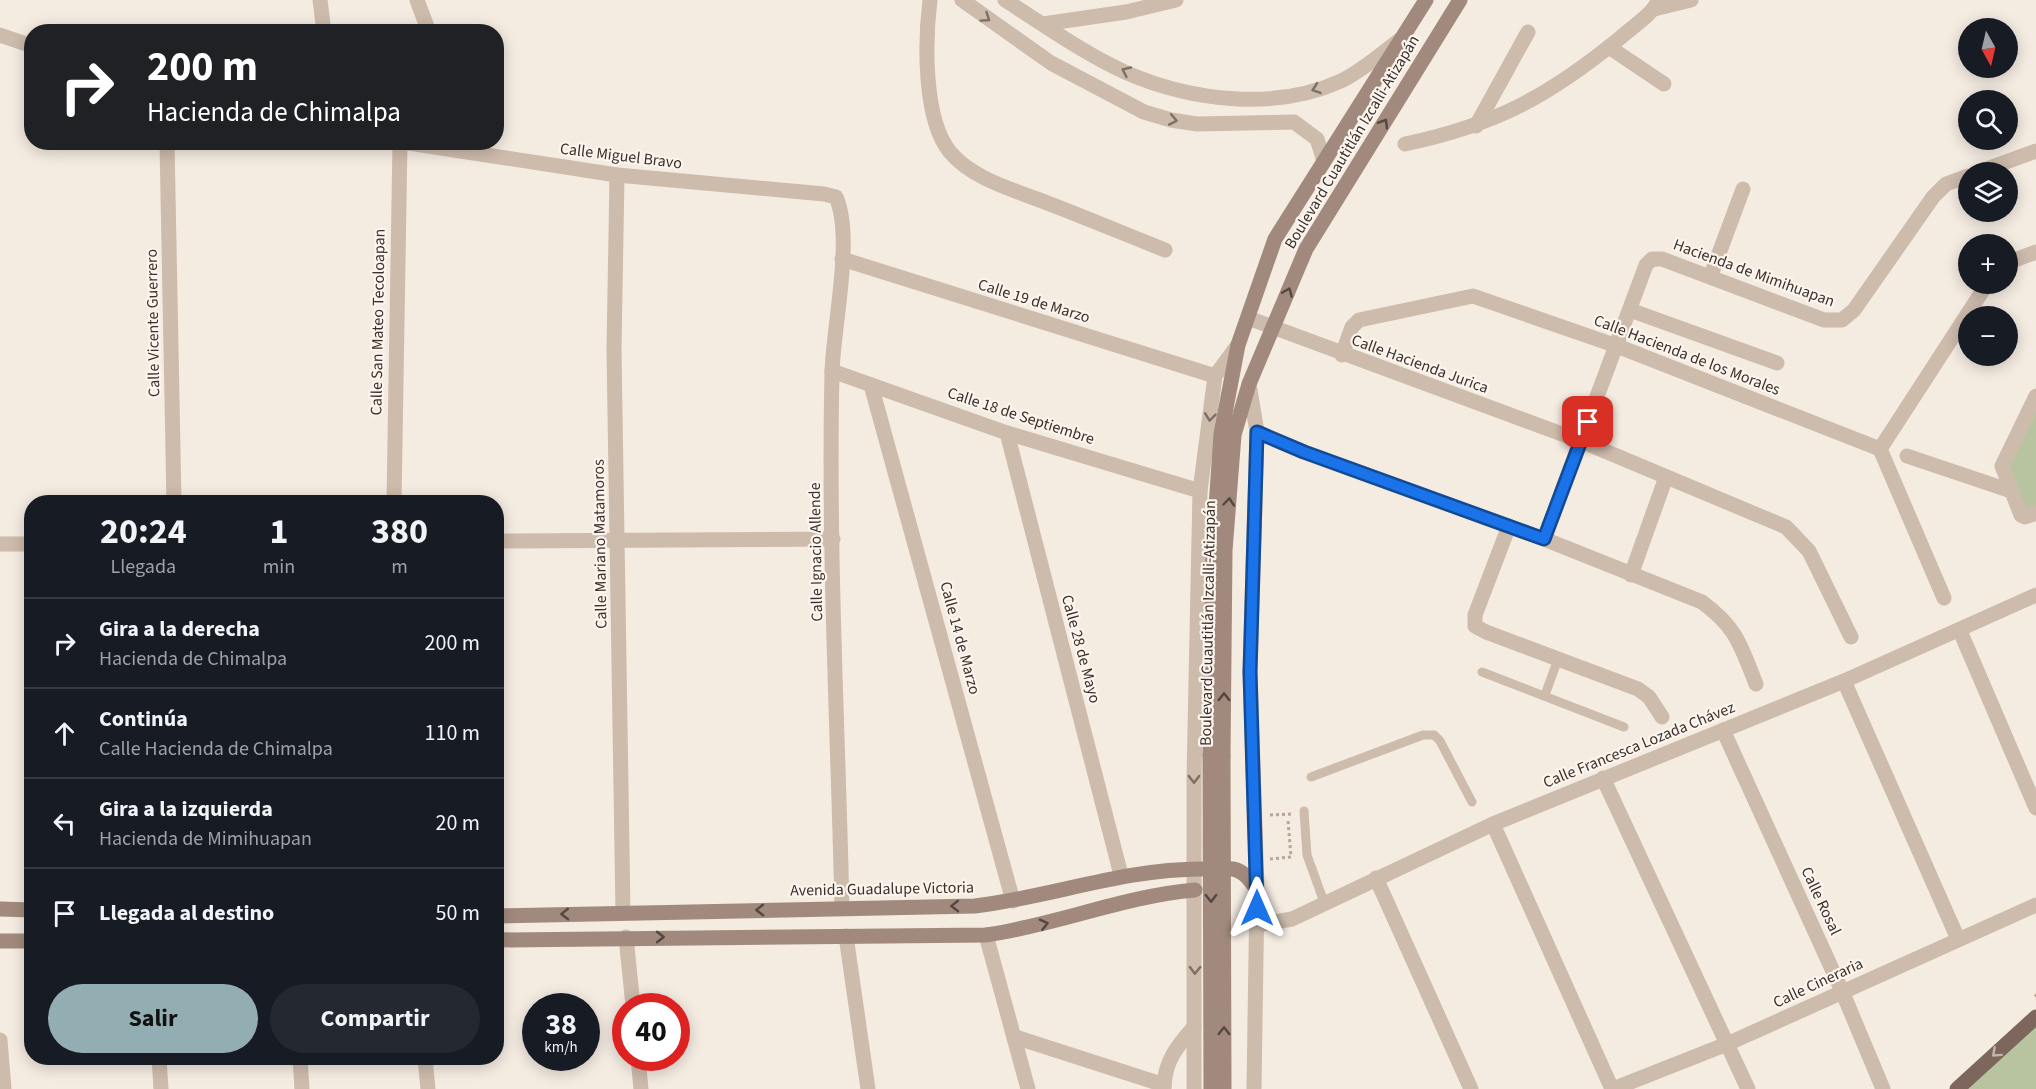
<!DOCTYPE html>
<html lang="es">
<head>
<meta charset="utf-8">
<style>
  body { margin:0; font-family:"Source Sans 3",sans-serif; background:#242831; color:#f1f3f6; height:100vh; display:flex; flex-direction:column; font-size:22px; white-space:nowrap }
  * { box-sizing:border-box; margin:0 }
  p { font-size:20px; color:#9ea1a6 }
  .icon { flex:none; width:33px; height:33px; fill:none; stroke:currentColor; stroke-width:2; stroke-linecap:round; stroke-linejoin:round }
  .map { position:relative; flex:1; overflow:hidden }
  .panel { position:absolute; left:24px; top:495px; width:480px; height:570px; display:flex; flex-direction:column; background:#171b24; border-radius:24px; box-shadow:0 3px 15px #0003 }
  .panel>* { flex:none }
  .banner { position:absolute; left:24px; top:24px; width:480px; height:126px; border-radius:24px; box-shadow:0 3px 15px #0003; background:#202124; color:#fff; overflow:hidden }
  .needle { width:39px; rotate:172deg }
  .tools { position:absolute; left:1958px; top:18px; display:grid; gap:12px }
  .tools a { display:grid; place-items:center; width:60px; height:60px; border-radius:50%; background:#171b24; box-shadow:0 3px 15px #0003; font-size:30px }
  .speed { position:absolute; left:522px; top:993px; display:flex; gap:12px; font-size:30px; font-weight:700; text-align:center }
  .speed>* { display:grid; place-content:center; width:78px; height:78px; border-radius:50%; background:#171b24; box-shadow:0 3px 15px #0003; line-height:1 }
  .speed small { font-size:15px; font-weight:400 }
  .speed .limit { border:9px solid #d22; background:#fff; color:#111 }
  .pin { position:absolute; display:grid; place-items:center; width:51px; height:51px; color:#fff; margin:-26px; border-radius:12px; box-shadow:0 3px 9px #0006 }
  .me { position:absolute; width:66px; margin:-33px; rotate:0deg; stroke-linejoin:round; filter:drop-shadow(0 0 4px #0008) }
  .turn { display:flex; align-items:center; gap:21px; height:126px; padding:0 24px; font-size:27px }
  .turn .icon { width:78px; height:78px; stroke-width:2.5 }
  .turn b { display:block; font-size:42px; line-height:51px }
  .eta { display:flex; justify-content:space-evenly; align-items:center; height:102px; text-align:center }
  .eta b { font-size:36px; font-weight:700; line-height:42px }
  .button { display:flex; gap:12px; margin-top:auto; padding:12px 24px }
  .button a { flex:1; height:69px; border-radius:36px; background:#92aeb2; color:#111; font-size:24px; font-weight:700; line-height:69px; text-align:center }
  .button a+a { background:#242831; color:#f1f3f6 }
  ul { padding:0; list-style:none }
  li { display:flex; align-items:center; gap:18px; height:90px; padding:0 24px; border-top:2px solid #363941 }
  li div { flex:1 }
  li b { display:block; font-size:22px }
  li em { font-style:normal }
  .map>svg:first-child { display:block }
  .green { fill:#b8c4a0 }
  .lines { fill:none; stroke-linecap:round; stroke-linejoin:round }
  .path { stroke:#b9a596; stroke-width:3; stroke-dasharray:3 3; stroke-linecap:butt }
  .service { stroke:#cdbbac; stroke-width:9 }
  .minor { stroke:#cdbbac; stroke-width:15 }
  .tertiary { stroke:#cdbbac; stroke-width:15 }
  .secondary { stroke:#a18a7d; stroke-width:15 }
  .primary { stroke:#7d675c; stroke-width:15 }
  .secondary-bridge { stroke:#a18a7d; stroke-width:15 }
  .oneway { stroke:#7d6f65 }
  .oneway2 { stroke:#544640 }
  .oneway3 { stroke:#c2b5ac }
  .route-casing { stroke:#114b97; stroke-width:15 }
  .route { stroke:#1a73e8; stroke-width:10 }
  .labels { text-anchor:middle; dominant-baseline:central; stroke-width:4.5; stroke-linejoin:round; paint-order:stroke }
  .street-label { font-size:16px; fill:#3b302b; stroke:#fbf5ee }
</style>
</head>
<body>
<div class="map">
<svg width="2036" height="1089" viewBox="0 0 2036 1089">
  <rect width="100%" height="100%" fill="#f4ebe1"/>
  <!-- green -->
  <g class="green">
    <path d="M2036 396V513L2025 517 2003 460Z"/>
    <path d="M2036 1015V1089H1962Z"/>
  </g>
  <g class="lines">
    <!-- path -->
    <g class="path">
      <path d="M1270 815 1293 814"/>
      <path d="M1270 859 1291 857 1288 821"/>
      <path d="M2036 994V997"/>
    </g>
    <!-- service -->
    <g class="service">
      <path d="M1482 672 1624 727"/>
      <path d="M1545 695 1558 659"/>
      <path d="M1311 777 1423 735H1434L1440 741 1472 802"/>
      <path d="M1304 811 1307 855 1324 902"/>
    </g>
    <!-- minor -->
    <g class="minor">
      <path d="M320 0 324 32"/>
      <path d="M417 0 429 32"/>
      <path d="M930 0C925 40 923 119 950 152 973 180 1018 191 1050 204 1089 219 1127 235 1165 250"/>
      <path d="M1654 9 1691 0"/>
      <path d="M0 35 32 46"/>
      <path d="M1609 47 1664 84"/>
      <path d="M1476 126 1528 32"/>
      <path d="M167 142 174 502"/>
      <path d="M402 142 617 175 824 194 836 197C854 238 833 326 832 373 828 551 838 730 842 908"/>
      <path d="M1405 144C1496 125 1549 96 1620 38 1633 26 1651 16 1659 0"/>
      <path d="M1978 172 2036 151"/>
      <path d="M617 175 614 350 623 913"/>
      <path d="M842 259 1215 376"/>
      <path d="M2007 263 2036 252"/>
      <path d="M1711 275 1743 189"/>
      <path d="M1630 310 1777 363"/>
      <path d="M1248 318 1581 441 1786 527 1809 551 1851 637"/>
      <path d="M1342 355 1352 327 1359 320 1473 296 1617 346 1880 449 1944 598"/>
      <path d="M832 371 1007 433 1200 491"/>
      <path d="M871 385 1013 901"/>
      <path d="M2036 396 2002 466 2021 515 2025 517 2036 513"/>
      <path d="M1257 432 1304 452 1544 539 1702 602C1737 628 1740 644 1756 684"/>
      <path d="M1007 433 1121 875"/>
      <path d="M1880 449 1987 284"/>
      <path d="M1907 456 2011 491"/>
      <path d="M394 502 400 142"/>
      <path d="M1509 526 1475 615V626L1486 632 1638 689 1649 697 1662 717"/>
      <path d="M1544 539 1646 265 1652 259H1662L1824 320H1842L1854 310 1933 197 1946 184 1968 176"/>
      <path d="M496 541 833 539"/>
      <path d="M0 544H32"/>
      <path d="M1631 575 1666 477"/>
      <path d="M1960 631 2036 808"/>
      <path d="M1844 681 1958 939"/>
      <path d="M1723 730 1842 991 1883 1089"/>
      <path d="M1603 778 1748 1089"/>
      <path d="M1493 824 1612 1089"/>
      <path d="M1376 878 1471 1089"/>
      <path d="M1257 925 1292 919 1493 824 1844 681 2036 595"/>
      <path d="M986 935 1028 1089"/>
      <path d="M846 936 868 1089"/>
      <path d="M626 937 633 1006"/>
      <path d="M1015 1037 1164 1085"/>
      <path d="M0 1040 4 1089"/>
      <path d="M159 1058 161 1089"/>
      <path d="M300 1058 302 1089"/>
      <path d="M425 1058 428 1089"/>
      <path d="M638 1058 641 1089"/>
      <path d="M1164 1089C1164 1062 1177 1046 1194 1027"/>
      <path d="M1613 1089 1727 1044 2036 905"/>
    </g>
    <!-- tertiary -->
    <g class="tertiary">
      <path d="M962 0 1051 63 1144 112 1171 120 1197 124 1294 122 1317 139 1324 161"/>
      <path d="M1005 0C1044 25 1085 54 1127 73 1192 101 1275 111 1341 81 1362 71 1382 53 1401 39"/>
      <path d="M1043 24 1126 12 1176 0"/>
      <path d="M1249 384 1257 432 1250 672 1257 890 1254 1089"/>
      <path d="M1194 1089V777L1200 491 1215 376 1238 345"/>
    </g>
    <!-- secondary -->
    <g class="secondary">
      <path d="M1210 755 1213 551 1221 434 1238 345 1275 239 1426 0"/>
      <path d="M1223 756 1225 551 1234 435 1249 384 1306 249 1460 0"/>
      <path d="M0 909 32 910"/>
      <path d="M496 916 975 906C1051 897 1123 869 1201 869 1211 869 1223 868 1233 869 1244 871 1251 881 1257 890"/>
      <path d="M496 940 986 935C1057 925 1124 896 1195 890"/>
      <path d="M0 941H32"/>
    </g>
    <!-- primary -->
    <path class="primary" d="M1957 1089 2036 1017"/>
    <!-- secondary-bridge -->
    <g class="secondary-bridge">
      <path d="M1210 755 1211 1089"/>
      <path d="M1223 756 1224 1089"/>
    </g>
  </g>
  <!-- one-way arrows -->
  <defs><path id="oneway-chevron" d="M-2-3.5L2.5 0L-2 3.5" fill="none" stroke-width="1.6" stroke-linecap="round" stroke-linejoin="round" transform="scale(1.5)"/></defs>
  <g class="oneway">
    <use href="#oneway-chevron" transform="translate(986 18) rotate(34)"/>
    <use href="#oneway-chevron" transform="translate(1126 71) rotate(-155)"/>
    <use href="#oneway-chevron" transform="translate(1316 89) rotate(161)"/>
    <use href="#oneway-chevron" transform="translate(1173 120) rotate(11)"/>
    <use href="#oneway-chevron" transform="translate(1210 417) rotate(97)"/>
    <use href="#oneway-chevron" transform="translate(1194 779) rotate(90)"/>
    <use href="#oneway-chevron" transform="translate(1195 970) rotate(91)"/>
  </g>
  <g class="oneway2">
    <use href="#oneway-chevron" transform="translate(1384 123) rotate(-59)"/>
    <use href="#oneway-chevron" transform="translate(1288 292) rotate(-67)"/>
    <use href="#oneway-chevron" transform="translate(1229 502) rotate(-85)"/>
    <use href="#oneway-chevron" transform="translate(1224 697) rotate(-90)"/>
    <use href="#oneway-chevron" transform="translate(1211 898) rotate(89)"/>
    <use href="#oneway-chevron" transform="translate(955 906) rotate(179)"/>
    <use href="#oneway-chevron" transform="translate(760 910) rotate(179)"/>
    <use href="#oneway-chevron" transform="translate(565 914) rotate(179)"/>
    <use href="#oneway-chevron" transform="translate(1044 924) rotate(-14)"/>
    <use href="#oneway-chevron" transform="translate(660 937)"/>
    <use href="#oneway-chevron" transform="translate(1224 1031) rotate(-90)"/>
  </g>
  <use class="oneway3" href="#oneway-chevron" transform="translate(1996 1053) rotate(138)"/>
  <g class="lines">
    <defs>
      <path id="route" d="M1257 908 1250 672 1257 432 1304 452 1544 539 1588 422"/>
    </defs>
    <!-- route casing -->
    <use href="#route" class="route-casing"/>
    <!-- route -->
    <use href="#route" class="route"/>
  </g>
  <g class="labels">
    <!-- street labels -->
    <g class="street-label">
      <text transform="translate(1352 142) rotate(-59)">Boulevard Cuautitlán Izcalli-Atizapán</text>
      <text transform="translate(621 156) rotate(7)">Calle Miguel Bravo</text>
      <text transform="translate(1754 273) rotate(20)">Hacienda de Mimihuapan</text>
      <text transform="translate(1034 301) rotate(17)">Calle 19 de Marzo</text>
      <text transform="translate(378 322) rotate(-89)">Calle San Mateo Tecoloapan</text>
      <text transform="translate(153 323) rotate(-91)">Calle Vicente Guerrero</text>
      <text transform="translate(1687 355) rotate(21)">Calle Hacienda de los Morales</text>
      <text transform="translate(1420 364) rotate(20)">Calle Hacienda Jurica</text>
      <text transform="translate(1021 416) rotate(18)">Calle 18 de Septiembre</text>
      <text transform="translate(600 544) rotate(-91)">Calle Mariano Matamoros</text>
      <text transform="translate(816 552) rotate(-91)">Calle Ignacio Allende</text>
      <text transform="translate(1208 623) rotate(-89)">Boulevard Cuautitlán Izcalli-Atizapán</text>
      <text transform="translate(960 638) rotate(75)">Calle 14 de Marzo</text>
      <text transform="translate(1081 649) rotate(75)">Calle 28 de Mayo</text>
      <text transform="translate(1639 745) rotate(-22)">Calle Francesca Lozada Chávez</text>
      <text transform="translate(882 889) rotate(-1)">Avenida Guadalupe Victoria</text>
      <text transform="translate(1821 901) rotate(65)">Calle Rosal</text>
      <text transform="translate(1818 983) rotate(-25)">Calle Cineraria</text>
    </g>
  </g>
</svg>
<div class="tools">
<a><svg class="needle" viewBox="-14 -14 28 28"><path d="M0-13l5 13h-10z" fill="#e53935"/><path d="M0 13l5-13h-10z" fill="#9ea1a6"/></svg></a>
<a><svg class="icon" aria-label="search" viewBox="0 0 24 24"><circle cx="10" cy="10" r="6"/><path d="M15 15l6 6"/></svg></a>
<a><svg class="icon" aria-label="layers" viewBox="0 0 24 24"><path d="M12 4l9 5-9 5-9-5zM3 14l9 5 9-5"/></svg></a>
<a>+</a>
<a>−</a>
</div>
<div class="speed"><div>38<small>km/h</small></div><div class="limit">40</div></div>
<div class="pin" style="left:1588px;top:422px;background:#d93025"><svg class="icon" aria-label="arrive" viewBox="0 0 24 24"><path d="M6 21V4h12l-3 4 3 4H6"/></svg></div>
<svg class="me" style="left:1257px;top:908px" viewBox="-20 -20 40 40"><path d="M0-17L14 15 0 8-14 15z" fill="#1a73e8" stroke="#fff" stroke-width="4"/></svg>
<div class="banner">
<div class="turn"><svg class="icon" aria-label="right" viewBox="0 0 24 24"><path d="M7 20v-9h11M14 6l5 5-5 5"/></svg><div><b>200 m</b>Hacienda de Chimalpa</div></div>
</div>
<section class="panel">
<div class="eta">
<div><b>20:24</b><p>Llegada</p></div>
<div><b>1</b><p>min</p></div>
<div><b>380</b><p>m</p></div>
</div>
<ul>
<li><svg class="icon" aria-label="right" viewBox="0 0 24 24"><path d="M7 20v-9h11M14 6l5 5-5 5"/></svg><div><b>Gira a la derecha</b><p>Hacienda de Chimalpa</p></div><em>200 m</em></li>
<li><svg class="icon" aria-label="ahead" viewBox="0 0 24 24"><path d="M12 20V5M6 11l6-6 6 6"/></svg><div><b>Continúa</b><p>Calle Hacienda de Chimalpa</p></div><em>110 m</em></li>
<li><svg class="icon" aria-label="left" viewBox="0 0 24 24"><path d="M17 20v-9H6M10 6l-5 5 5 5"/></svg><div><b>Gira a la izquierda</b><p>Hacienda de Mimihuapan</p></div><em>20 m</em></li>
<li><svg class="icon" aria-label="arrive" viewBox="0 0 24 24"><path d="M6 21V4h12l-3 4 3 4H6"/></svg><div><b>Llegada al destino</b></div><em>50 m</em></li>
</ul>
<div class="button"><a>Salir</a><a>Compartir</a></div>
</section>
</div>
</body>
</html>
